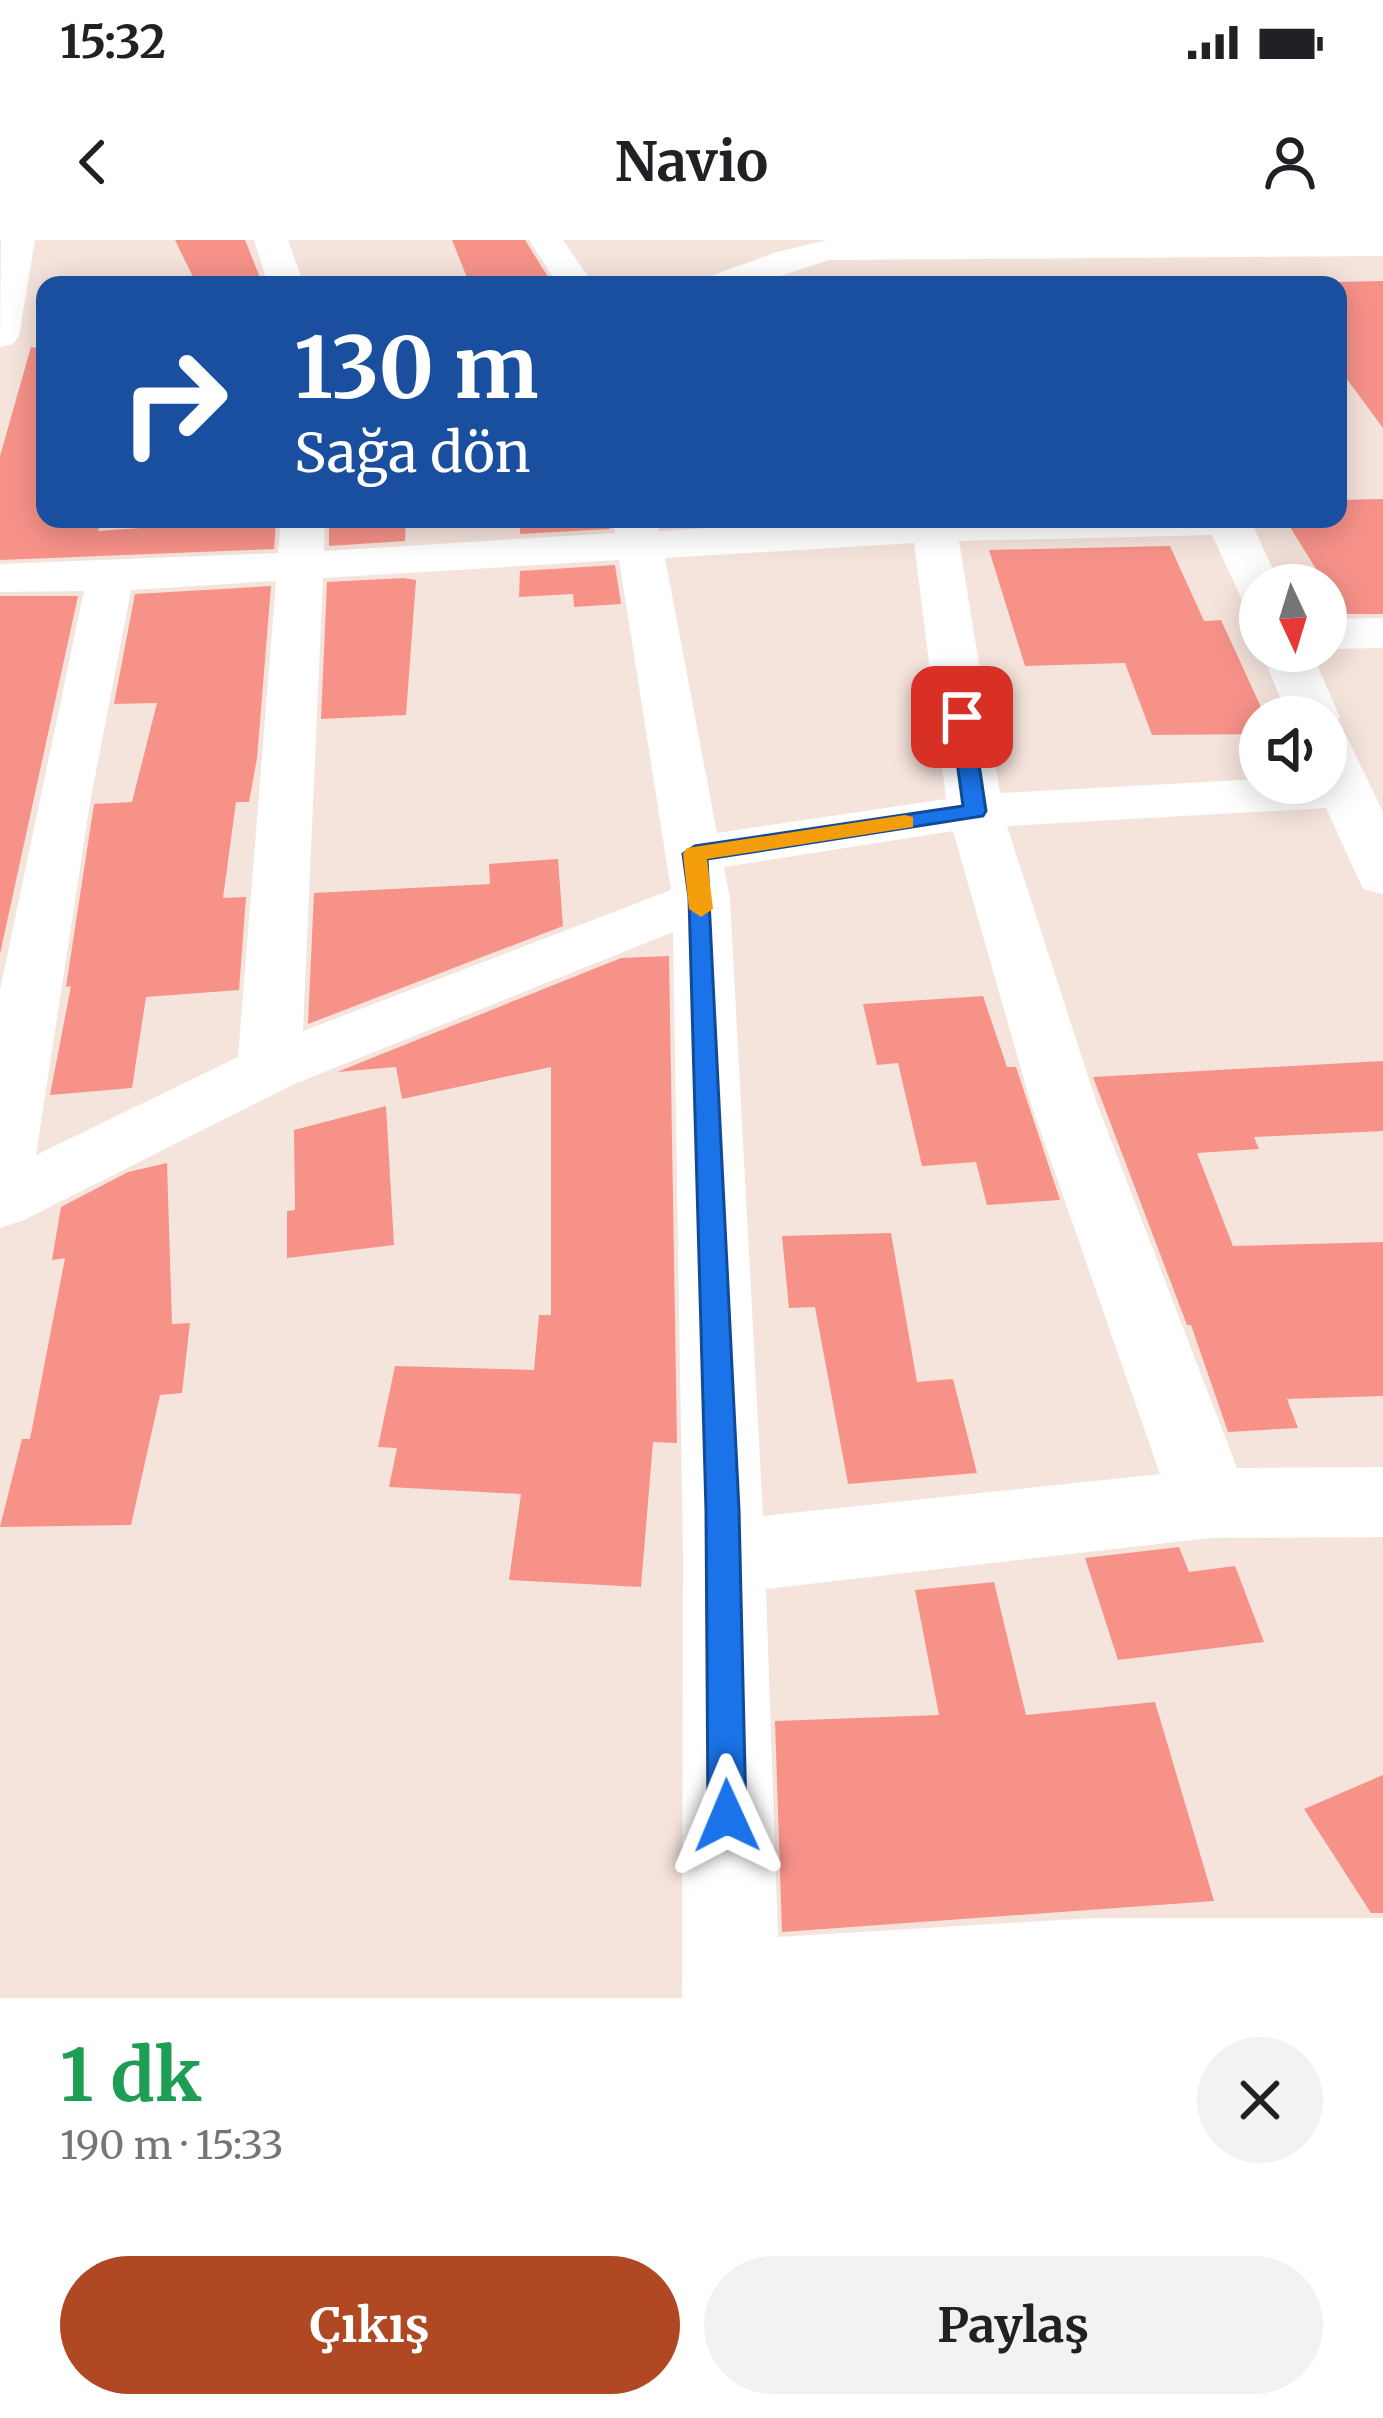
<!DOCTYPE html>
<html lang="tr">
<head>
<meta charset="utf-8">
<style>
  body { margin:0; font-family:Merriweather,serif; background:#f2f2f2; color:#202124; height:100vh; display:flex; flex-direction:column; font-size:45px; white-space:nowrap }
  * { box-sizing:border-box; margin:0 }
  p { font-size:39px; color:#757577 }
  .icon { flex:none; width:66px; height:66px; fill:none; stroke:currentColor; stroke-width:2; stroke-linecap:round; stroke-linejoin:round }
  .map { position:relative; height:1758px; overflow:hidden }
  .drawer { display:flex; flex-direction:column; background:#fff; flex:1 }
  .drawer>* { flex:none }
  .top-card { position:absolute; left:36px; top:36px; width:1311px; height:252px; border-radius:24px; box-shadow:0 6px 30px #0003; background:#1a4fa0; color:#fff; overflow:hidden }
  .needle { width:78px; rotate:176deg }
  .fabs { position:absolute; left:1239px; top:324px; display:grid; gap:24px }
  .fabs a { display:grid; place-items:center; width:108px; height:108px; border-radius:50%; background:#fff; box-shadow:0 6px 30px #0003; font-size:60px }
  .pin { position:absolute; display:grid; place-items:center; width:102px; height:102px; color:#fff; margin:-51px; border-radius:24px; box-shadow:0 6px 18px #0006 }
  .me { position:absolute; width:132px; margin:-66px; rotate:359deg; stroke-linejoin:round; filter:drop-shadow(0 0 9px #0008) }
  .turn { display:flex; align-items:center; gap:42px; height:252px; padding:0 60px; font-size:54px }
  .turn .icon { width:156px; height:156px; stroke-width:2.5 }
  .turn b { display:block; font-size:84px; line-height:102px }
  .round { display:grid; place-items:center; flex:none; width:126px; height:126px; border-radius:63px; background:#f2f2f2 }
  .summary { display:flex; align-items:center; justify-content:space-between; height:204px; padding:0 60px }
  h1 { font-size:72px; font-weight:700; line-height:90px; color:#1e9e55 }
  .action { display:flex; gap:24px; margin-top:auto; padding:24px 60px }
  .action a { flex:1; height:138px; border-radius:72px; background:#b04923; color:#fff; font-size:48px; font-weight:700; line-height:138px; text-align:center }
  .action a+a { background:#f2f2f2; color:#202124 }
  .status { display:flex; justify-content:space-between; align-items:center; height:84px; padding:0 60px; background:#fff; direction:ltr }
  .status svg { height:33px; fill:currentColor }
  header { display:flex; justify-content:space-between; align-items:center; height:156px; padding:0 60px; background:#fff; font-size:54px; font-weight:700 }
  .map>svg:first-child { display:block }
  .building { fill:#f79289 }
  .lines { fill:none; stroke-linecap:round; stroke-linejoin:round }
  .minor { fill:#fff; fill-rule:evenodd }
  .route { fill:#1a73e8; stroke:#114b97; stroke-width:3 }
  .slow { fill:#f59e0b }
</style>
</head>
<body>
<div class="status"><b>15:32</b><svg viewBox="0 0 49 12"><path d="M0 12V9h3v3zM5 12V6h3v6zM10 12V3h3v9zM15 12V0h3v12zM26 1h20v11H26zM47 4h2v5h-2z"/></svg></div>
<header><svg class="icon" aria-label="back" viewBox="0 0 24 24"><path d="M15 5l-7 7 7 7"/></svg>Navio<svg class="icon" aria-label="person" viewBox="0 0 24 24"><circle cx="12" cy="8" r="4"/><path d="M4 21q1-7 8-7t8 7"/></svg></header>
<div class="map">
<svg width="1383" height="1758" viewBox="0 0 1383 1758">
  <rect width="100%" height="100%" fill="#f5e4dc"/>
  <!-- building -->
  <g class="building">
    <path d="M175 0H245L263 45H197Z"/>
    <path d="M452 0H525L553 45H470Z"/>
    <path d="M1383 41V188L1338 127V42Z"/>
    <path d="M31 107 45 109V279H77L75 287 100 286 98 291 269 279V283H276L274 309 0 320V216Z"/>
    <path d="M1383 259V374H1338L1326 345 1285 279H1338V260Z"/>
    <path d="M609 279 610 289 520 294V281Z"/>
    <path d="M406 281 405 301 329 306V283Z"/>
    <path d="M1170 306 1204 381 1221 380 1260 465V494L1152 495 1125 423 1025 426 989 310Z"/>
    <path d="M615 325 621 364 574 367 573 354 519 357 520 331Z"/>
    <path d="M404 338 416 340 406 475 321 479 327 342Z"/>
    <path d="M271 346 257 518 249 562H236L223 658 246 657 239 750 146 757 132 848 50 855 71 746 66 747 94 564 132 562 157 463 114 464 135 354Z"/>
    <path d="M0 356H78L0 714Z"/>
    <path d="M558 619 563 686 308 784 314 653 490 644 489 624Z"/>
    <path d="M669 716 677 1203 653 1202 641 1347 509 1340 521 1254 389 1247 397 1208 378 1207 395 1126 534 1130 539 1075H551V827L402 859 396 827 337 832 621 718Z"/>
    <path d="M983 756 1007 827H1016L1060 960 987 965 976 922 922 926 898 823 877 825 863 764Z"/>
    <path d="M1383 821V891L1254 897 1259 909 1197 913 1233 1006 1383 1002V1156L1287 1159 1298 1188 1228 1192 1191 1085H1187L1093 837Z"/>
    <path d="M386 866 394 1005 287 1018V971L295 970 294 890Z"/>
    <path d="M167 923 172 1084 190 1083 182 1153 160 1155 131 1285 0 1287 22 1199H30L65 1018 52 1020 61 967 128 932Z"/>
    <path d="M891 993 917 1142 953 1139 977 1233 848 1244 815 1067 789 1068 782 996Z"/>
    <path d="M1179 1307 1189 1332 1235 1326 1264 1402 1118 1420 1085 1318Z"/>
    <path d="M994 1342 1026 1475 1155 1462 1214 1661 782 1692 775 1481 939 1475 915 1350Z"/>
    <path d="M1383 1535V1673H1371L1304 1569Z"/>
  </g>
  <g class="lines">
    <!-- minor -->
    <g class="minor">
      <path d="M1 0H35L19 96 13 104 0 107Z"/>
      <path d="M254 0H288L304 45H268Z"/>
      <path d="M529 0H563L594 45H558Z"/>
      <path d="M827 0H1383V16L829 20 753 45H703L708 37 777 12Z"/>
      <path d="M281 279H325L324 311 615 293 613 279H657L659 291 861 279H1250L1280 345H1260V366L1243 362 1212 295 959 301 1000 553 1260 539V543H1326V477H1288L1261 411H1311L1340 477 1328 489 1345 493 1383 572V654L1363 649 1326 568 1007 586 1097 864 1237 1228 1383 1227V1297L1210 1298 766 1349 778 1697 1093 1678H1383V1758H682L683 1317 673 692 292 845 24 980 0 988V750L84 351 0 352V324L278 313ZM914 303 946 559 717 593 665 318ZM619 320 671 650 303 791 323 338ZM276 341 238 817 36 915 90 563 131 350ZM953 591 1031 864 1160 1234 763 1276 730 659 724 627Z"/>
      <path d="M1383 378V408L1326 409V379Z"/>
    </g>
  </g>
  <!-- route -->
  <path class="route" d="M962 470 972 477 986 571 983 576 707 619 739 1270 746 1576 741 1589 727 1595 714 1589 708 1576 706 1270 689 658 683 614 695 606 963 566 951 477Z"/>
  <!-- slow -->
  <path class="slow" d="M905 575 913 577V587L707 619 713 669 701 677 689 669 683 614 687 608Z"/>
</svg>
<div class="fabs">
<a><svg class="needle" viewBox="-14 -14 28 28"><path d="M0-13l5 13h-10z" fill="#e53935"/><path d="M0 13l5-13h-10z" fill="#757577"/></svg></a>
<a><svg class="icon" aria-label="sound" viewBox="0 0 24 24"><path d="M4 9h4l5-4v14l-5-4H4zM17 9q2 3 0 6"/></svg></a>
</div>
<div class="pin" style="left:962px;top:477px;background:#d93025"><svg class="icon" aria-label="arrive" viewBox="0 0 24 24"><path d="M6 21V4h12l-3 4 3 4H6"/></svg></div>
<svg class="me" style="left:727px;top:1576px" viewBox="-20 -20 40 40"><path d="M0-17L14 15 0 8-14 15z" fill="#1a73e8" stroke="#fff" stroke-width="4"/></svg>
<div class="top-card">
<div class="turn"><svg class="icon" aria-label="right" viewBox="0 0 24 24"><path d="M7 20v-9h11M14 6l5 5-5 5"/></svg><div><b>130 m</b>Sağa dön</div></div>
</div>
</div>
<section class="drawer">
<div class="summary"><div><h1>1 dk</h1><p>190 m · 15:33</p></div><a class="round"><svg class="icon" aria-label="close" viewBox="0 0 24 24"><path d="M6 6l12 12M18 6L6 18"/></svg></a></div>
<div class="action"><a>Çıkış</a><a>Paylaş</a></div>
</section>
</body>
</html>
